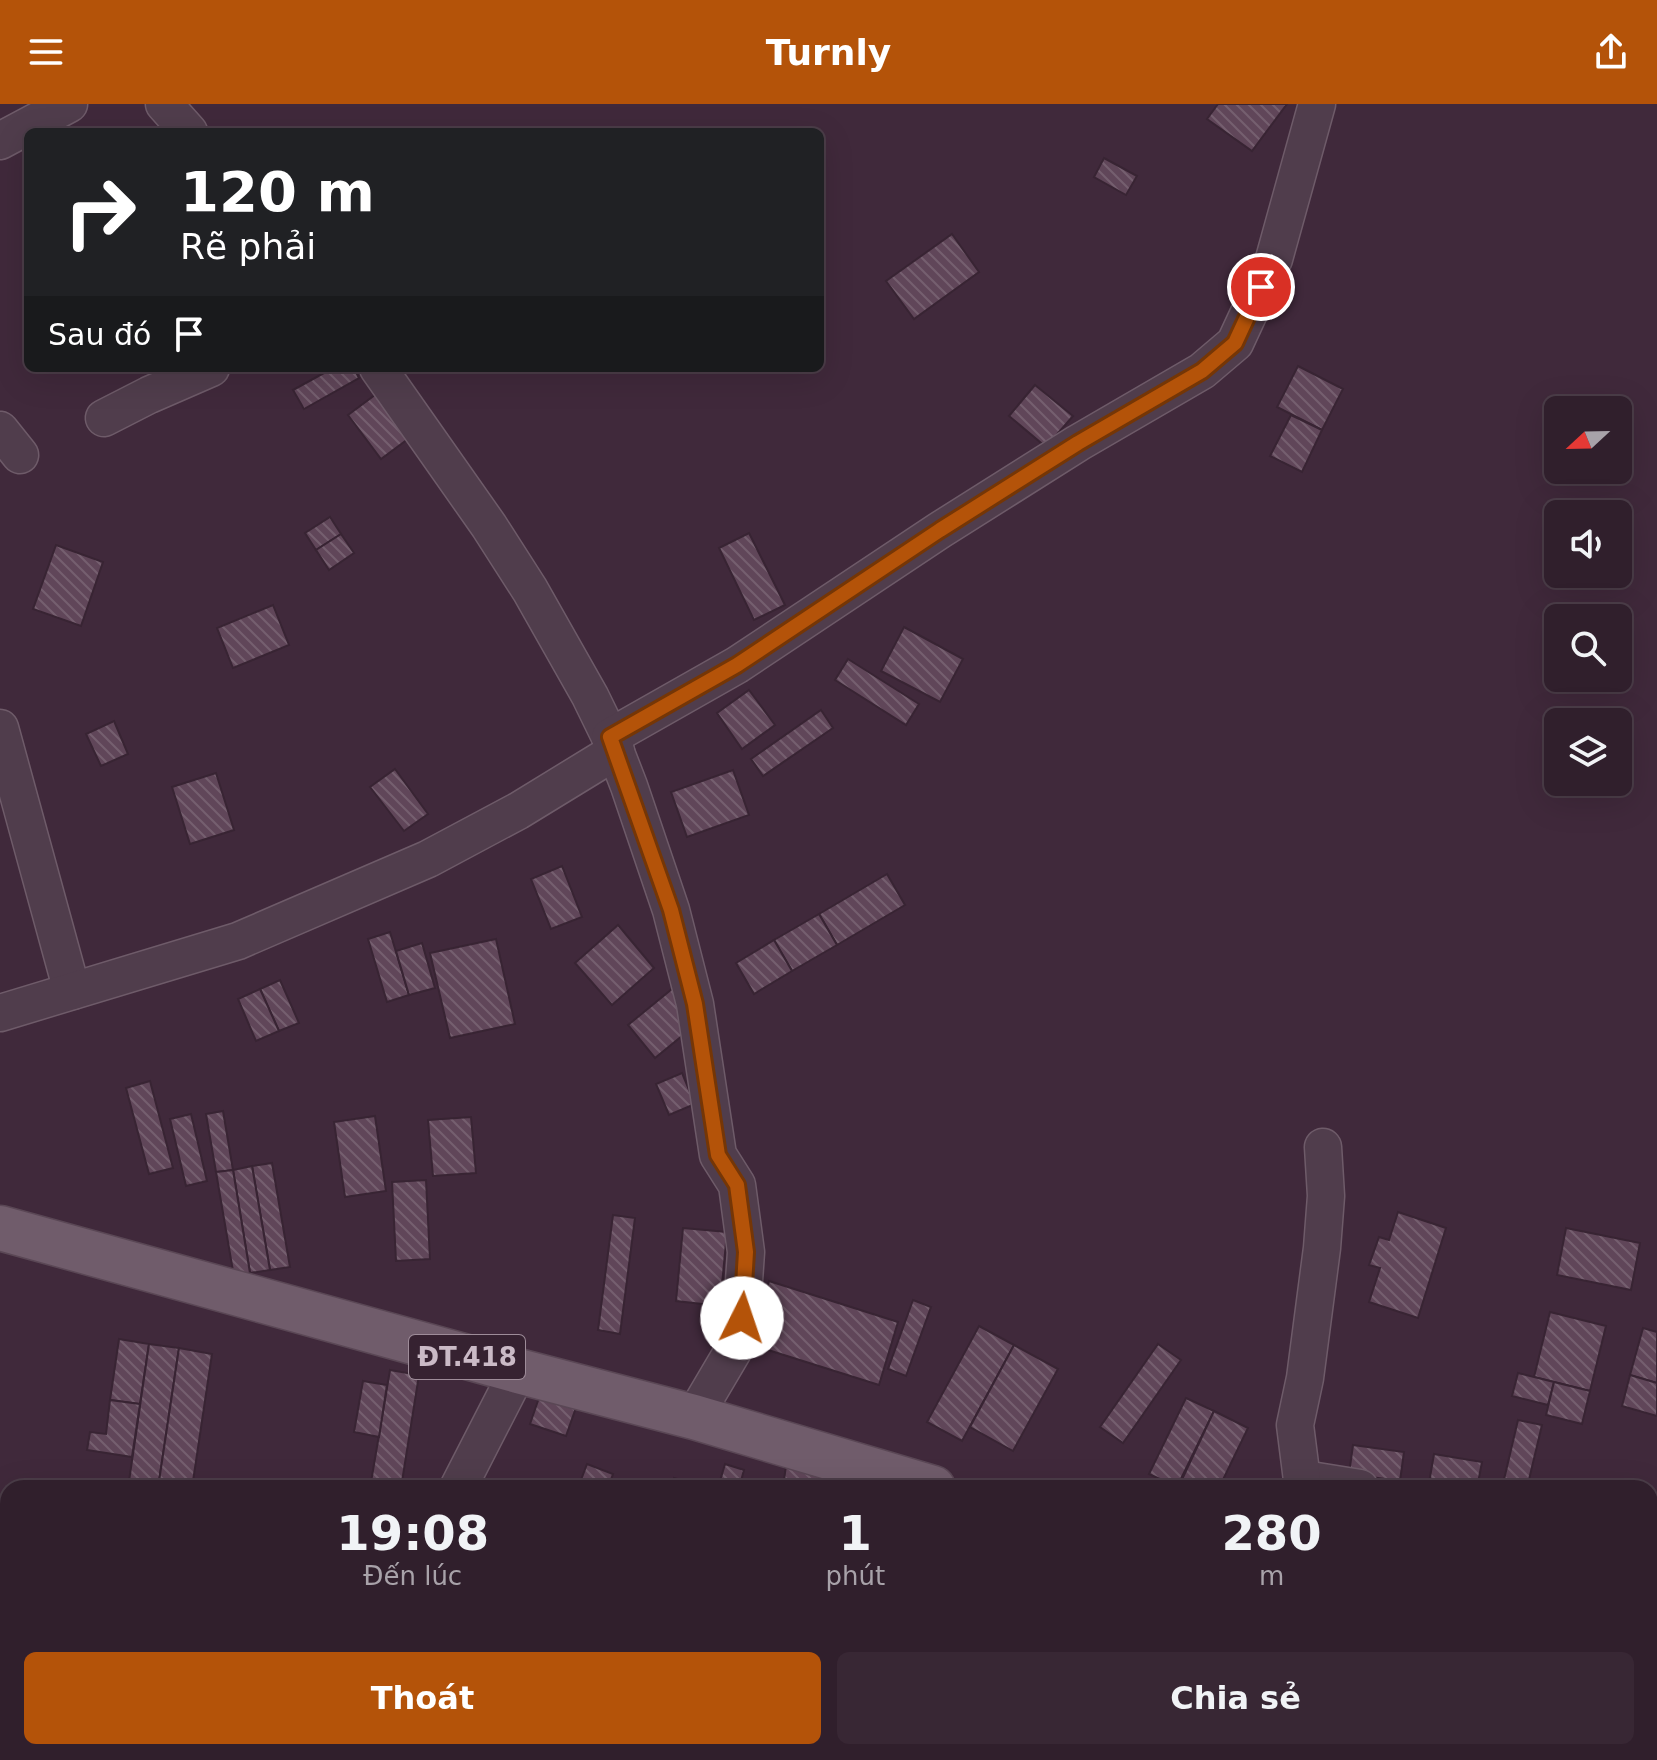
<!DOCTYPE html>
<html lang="vi">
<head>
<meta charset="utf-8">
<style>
  body { margin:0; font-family:"DejaVu Sans",sans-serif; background:#382734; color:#f1f3f6; height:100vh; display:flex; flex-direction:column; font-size:30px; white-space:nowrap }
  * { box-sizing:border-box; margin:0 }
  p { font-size:26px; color:#a8a2a9 }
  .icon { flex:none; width:44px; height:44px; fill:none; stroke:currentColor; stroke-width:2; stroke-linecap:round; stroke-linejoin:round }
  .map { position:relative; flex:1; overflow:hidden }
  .sheet { position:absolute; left:0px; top:1376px; width:1658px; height:280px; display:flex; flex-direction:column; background:#301f2c; border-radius:24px 24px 0 0; box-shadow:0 8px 32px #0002,0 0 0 2px #4b3d48 }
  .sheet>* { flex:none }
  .banner { position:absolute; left:24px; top:24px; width:800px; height:244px; border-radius:12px; box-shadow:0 8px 32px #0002,0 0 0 2px #4b3d48; background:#202124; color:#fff; overflow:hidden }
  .needle { width:52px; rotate:248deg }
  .controls { position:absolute; left:1544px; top:292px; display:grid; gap:16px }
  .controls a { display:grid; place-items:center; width:88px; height:88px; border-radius:12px; background:#301f2c; box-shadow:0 8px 32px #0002,0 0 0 2px #4b3d48; font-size:40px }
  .pin { position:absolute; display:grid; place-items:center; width:68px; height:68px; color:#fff; margin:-34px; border:4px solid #fff; border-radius:50%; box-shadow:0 2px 8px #0007 }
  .me { position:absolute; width:88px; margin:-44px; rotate:4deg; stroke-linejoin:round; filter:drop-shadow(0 0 6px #0008) }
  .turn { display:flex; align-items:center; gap:28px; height:168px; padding:0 24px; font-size:36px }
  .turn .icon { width:104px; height:104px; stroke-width:2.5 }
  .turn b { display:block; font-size:56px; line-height:68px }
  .then { display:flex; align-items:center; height:76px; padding:0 24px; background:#0003; gap:16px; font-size:30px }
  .eta { display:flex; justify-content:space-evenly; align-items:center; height:136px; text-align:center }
  .eta b { font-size:48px; font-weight:600; line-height:56px }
  .button { display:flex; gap:16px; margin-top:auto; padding:16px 24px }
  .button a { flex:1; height:92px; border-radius:12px; background:#b45309; color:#fff; font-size:32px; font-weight:600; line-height:92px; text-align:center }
  .button a+a { background:#382734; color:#f1f3f6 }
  header { display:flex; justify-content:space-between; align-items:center; height:104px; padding:0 24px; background:#b45309; color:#fff; font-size:36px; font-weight:600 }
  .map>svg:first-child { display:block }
  .building { fill:url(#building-back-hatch); stroke:#382433; stroke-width:2 }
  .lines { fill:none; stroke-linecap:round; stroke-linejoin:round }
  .minor-casing { stroke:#6e5b69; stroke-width:39 }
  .major-casing { stroke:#5a4755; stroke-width:47 }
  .minor { stroke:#503d4c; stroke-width:36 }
  .major { stroke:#705c6b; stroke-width:44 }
  .route-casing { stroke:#753606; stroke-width:20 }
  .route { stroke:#b45309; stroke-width:14 }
  .labels { text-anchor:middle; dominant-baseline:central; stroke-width:6; stroke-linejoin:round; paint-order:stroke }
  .shield { fill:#362231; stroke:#9e8c99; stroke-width:2 }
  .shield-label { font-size:26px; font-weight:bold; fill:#cabac6 }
</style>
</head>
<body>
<header><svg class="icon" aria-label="menu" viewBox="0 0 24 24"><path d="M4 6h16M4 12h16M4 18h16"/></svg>Turnly<svg class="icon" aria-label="share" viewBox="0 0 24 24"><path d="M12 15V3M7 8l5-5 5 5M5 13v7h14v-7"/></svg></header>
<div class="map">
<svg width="1657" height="1656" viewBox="0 0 1657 1656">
  <defs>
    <pattern id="building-back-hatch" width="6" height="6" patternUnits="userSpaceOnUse" patternTransform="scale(2)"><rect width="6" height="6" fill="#604659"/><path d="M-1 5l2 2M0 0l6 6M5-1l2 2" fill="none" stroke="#755f6f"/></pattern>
  </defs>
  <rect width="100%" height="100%" fill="#40293b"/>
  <!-- building -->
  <g class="building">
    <path d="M1218 0H1287L1252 47 1207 15Z"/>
    <path d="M1104 54 1137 72 1126 91 1094 73Z"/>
    <path d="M952 130 979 168 914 215 886 177Z"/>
    <path d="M1298 262 1343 285 1322 326 1277 303Z"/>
    <path d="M333 264H354L359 274 304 305 293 286Z"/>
    <path d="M1035 281 1073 312 1046 343 1009 312Z"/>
    <path d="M379 288 412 332 381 355 348 311Z"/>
    <path d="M1291 311 1322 326 1302 368 1270 352Z"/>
    <path d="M330 413 341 430 316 446 305 429Z"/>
    <path d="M749 429 785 501 754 516 719 444Z"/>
    <path d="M341 430 354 449 329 466 316 446Z"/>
    <path d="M56 441 103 458 81 522 33 505Z"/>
    <path d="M273 501 289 541 233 564 217 524Z"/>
    <path d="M904 523 963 555 940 598 881 567Z"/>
    <path d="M848 555 919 600 906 621 835 576Z"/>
    <path d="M749 586 775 621 742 645 717 609Z"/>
    <path d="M821 606 833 624 763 672 751 655Z"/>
    <path d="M114 617 128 650 101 662 86 630Z"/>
    <path d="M395 665 428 710 404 727 370 683Z"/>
    <path d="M733 666 749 711 687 733 671 688Z"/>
    <path d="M216 669 234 726 190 740 172 683Z"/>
    <path d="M562 762 582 813 551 825 531 775Z"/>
    <path d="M887 770 905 801 837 841 819 810Z"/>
    <path d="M819 810 837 841 792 867 774 836Z"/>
    <path d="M618 821 654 864 612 901 575 859Z"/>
    <path d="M390 828 409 891 387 898 368 835Z"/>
    <path d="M496 835 515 920 450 934 430 849Z"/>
    <path d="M774 836 792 867 754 890 736 859Z"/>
    <path d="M422 839 435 884 409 891 396 847Z"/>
    <path d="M280 876 299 919 279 927 260 885Z"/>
    <path d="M260 885 279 927 256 937 238 895Z"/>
    <path d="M672 885 699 918 655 954 628 921Z"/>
    <path d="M682 969 695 1000 669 1011 656 980Z"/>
    <path d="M150 977 173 1064 149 1070 126 984Z"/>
    <path d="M223 1007 233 1066 216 1068 206 1010Z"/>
    <path d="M191 1010 207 1077 186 1082 170 1015Z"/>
    <path d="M375 1012 386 1087 345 1093 334 1018Z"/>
    <path d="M471 1013 476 1069 433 1072 428 1016Z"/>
    <path d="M272 1059 290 1163 270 1166 252 1062Z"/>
    <path d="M252 1062 270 1166 250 1169 233 1066Z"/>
    <path d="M233 1066 250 1169 234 1173 216 1068Z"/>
    <path d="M426 1076 430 1155 396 1157 392 1078Z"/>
    <path d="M1398 1108 1446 1124 1418 1214 1369 1198 1380 1164 1369 1161 1379 1133 1389 1136Z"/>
    <path d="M613 1111 635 1114 620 1230 598 1226Z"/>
    <path d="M683 1124 727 1128 720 1202 676 1197Z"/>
    <path d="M1566 1124 1640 1139 1631 1186 1557 1171Z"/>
    <path d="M769 1177 898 1218 879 1281 749 1240Z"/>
    <path d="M913 1196 931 1203 906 1272 888 1265Z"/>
    <path d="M1550 1208 1606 1222 1590 1287 1534 1273Z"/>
    <path d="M979 1222 1014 1241 962 1337 927 1318Z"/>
    <path d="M1643 1224 1657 1228V1279L1630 1271Z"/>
    <path d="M119 1235 149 1240 140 1300 110 1296Z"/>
    <path d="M149 1240 179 1244 158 1384H128Z"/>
    <path d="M1158 1240 1181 1256 1123 1339 1100 1323Z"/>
    <path d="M1014 1241 1058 1265 1013 1347 970 1323Z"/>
    <path d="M179 1244 212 1250 192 1384H158Z"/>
    <path d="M390 1266 419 1271 401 1384H370Z"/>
    <path d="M1518 1269 1554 1278 1548 1301 1512 1292Z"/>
    <path d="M1630 1271 1657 1279V1312L1622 1302Z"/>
    <path d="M363 1277 387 1281 379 1333 354 1328Z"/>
    <path d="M1554 1278 1590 1287 1582 1320 1546 1311Z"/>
    <path d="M543 1282 579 1295 566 1332 530 1320Z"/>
    <path d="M1186 1294 1214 1307 1177 1383 1149 1370Z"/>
    <path d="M110 1296 140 1300 132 1353 87 1346 90 1328 106 1330Z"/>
    <path d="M1214 1307 1248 1324 1219 1384H1178Z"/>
    <path d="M1518 1316 1542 1321 1527 1384H1502Z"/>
    <path d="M1353 1341 1404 1348 1400 1377 1349 1370Z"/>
    <path d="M1434 1350 1482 1358 1477 1384 1429 1379Z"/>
    <path d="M587 1360 613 1370 608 1384H578Z"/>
    <path d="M725 1360 744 1366 739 1384H718Z"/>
    <path d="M786 1361 855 1372 854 1384H783Z"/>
    <path d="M674 1374 707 1384H671Z"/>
    <path d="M8 1402V1493L0 1489V1417Z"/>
    <path d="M1653 1443H1657V1527H1650Z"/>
    <path d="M1407 1648H1488L1484 1656H1402Z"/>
    <path d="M1488 1648H1522L1518 1656H1484Z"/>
    <path d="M1522 1648H1557L1553 1656H1518Z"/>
    <path d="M1600 1648H1633L1636 1650 1633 1656H1596Z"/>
  </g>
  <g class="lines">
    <defs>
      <g id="minor">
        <path d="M164 0 189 28"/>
        <path d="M0 37 69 0"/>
        <path d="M378 264 489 422 530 486 590 592 610 633 629 682 671 806 695 900 718 1051 737 1081 746 1148 740 1235 694 1313"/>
        <path d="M104 314 149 291 211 264"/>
        <path d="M0 326 20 351"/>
        <path d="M0 624 72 887"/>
        <path d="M610 633 737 561 940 426 1078 339 1202 267 1235 239 1274 155 1317 0"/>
        <path d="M0 909 238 837 428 755 518 707 616 647"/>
        <path d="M1304 1375 1360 1384"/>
        <path d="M458 1384 518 1267"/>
        <path d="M1303 1384 1295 1321 1305 1274 1322 1144 1326 1092 1323 1043"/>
        <path d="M147 1648 180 1656"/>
        <path d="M295 1656 300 1648"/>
      </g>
      <g id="major">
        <path d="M0 1124 518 1267 694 1313 933 1384"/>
        <path d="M1650 1611 1657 1613"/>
      </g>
    </defs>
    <!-- minor casing -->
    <use href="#minor" class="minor-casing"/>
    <!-- major casing -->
    <use href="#major" class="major-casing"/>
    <!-- minor -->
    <use href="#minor" class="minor"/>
    <!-- major -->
    <use href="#major" class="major"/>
  </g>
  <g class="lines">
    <defs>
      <path id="route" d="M742 1214 746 1148 737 1081 718 1051 695 900 671 806 610 633 737 561 940 426 1078 339 1202 267 1235 239 1261 183"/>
    </defs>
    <!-- route casing -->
    <use href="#route" class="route-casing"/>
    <!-- route -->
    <use href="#route" class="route"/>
  </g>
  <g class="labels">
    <!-- shield labels -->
    <rect class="shield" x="409" y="1231" width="116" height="44" rx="6"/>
    <g class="shield-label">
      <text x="467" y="1253">ĐT.418</text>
    </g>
  </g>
</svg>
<div class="controls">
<a><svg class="needle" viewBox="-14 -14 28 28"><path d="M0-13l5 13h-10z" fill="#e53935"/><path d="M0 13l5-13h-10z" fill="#a8a2a9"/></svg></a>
<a><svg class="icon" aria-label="sound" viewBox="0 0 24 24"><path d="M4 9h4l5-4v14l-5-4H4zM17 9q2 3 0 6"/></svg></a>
<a><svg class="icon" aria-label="search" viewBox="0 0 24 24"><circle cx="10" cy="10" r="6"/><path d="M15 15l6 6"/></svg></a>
<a><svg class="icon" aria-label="layers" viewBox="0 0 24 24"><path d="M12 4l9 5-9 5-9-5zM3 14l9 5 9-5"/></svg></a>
</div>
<div class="pin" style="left:1261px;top:183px;background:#d93025"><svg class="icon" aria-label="arrive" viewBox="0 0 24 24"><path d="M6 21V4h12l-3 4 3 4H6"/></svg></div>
<svg class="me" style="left:742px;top:1214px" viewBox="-20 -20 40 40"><circle r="19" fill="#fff"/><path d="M0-13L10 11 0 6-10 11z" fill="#b45309"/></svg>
<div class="banner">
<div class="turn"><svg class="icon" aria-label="right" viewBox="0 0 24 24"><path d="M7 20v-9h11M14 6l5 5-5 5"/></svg><div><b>120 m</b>Rẽ phải</div></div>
<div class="then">Sau đó<svg class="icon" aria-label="arrive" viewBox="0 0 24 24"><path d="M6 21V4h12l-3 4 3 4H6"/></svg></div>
</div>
<section class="sheet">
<div class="eta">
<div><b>19:08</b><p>Đến lúc</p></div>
<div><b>1</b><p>phút</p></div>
<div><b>280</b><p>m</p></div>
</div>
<div class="button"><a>Thoát</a><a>Chia sẻ</a></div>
</section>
</div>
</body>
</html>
